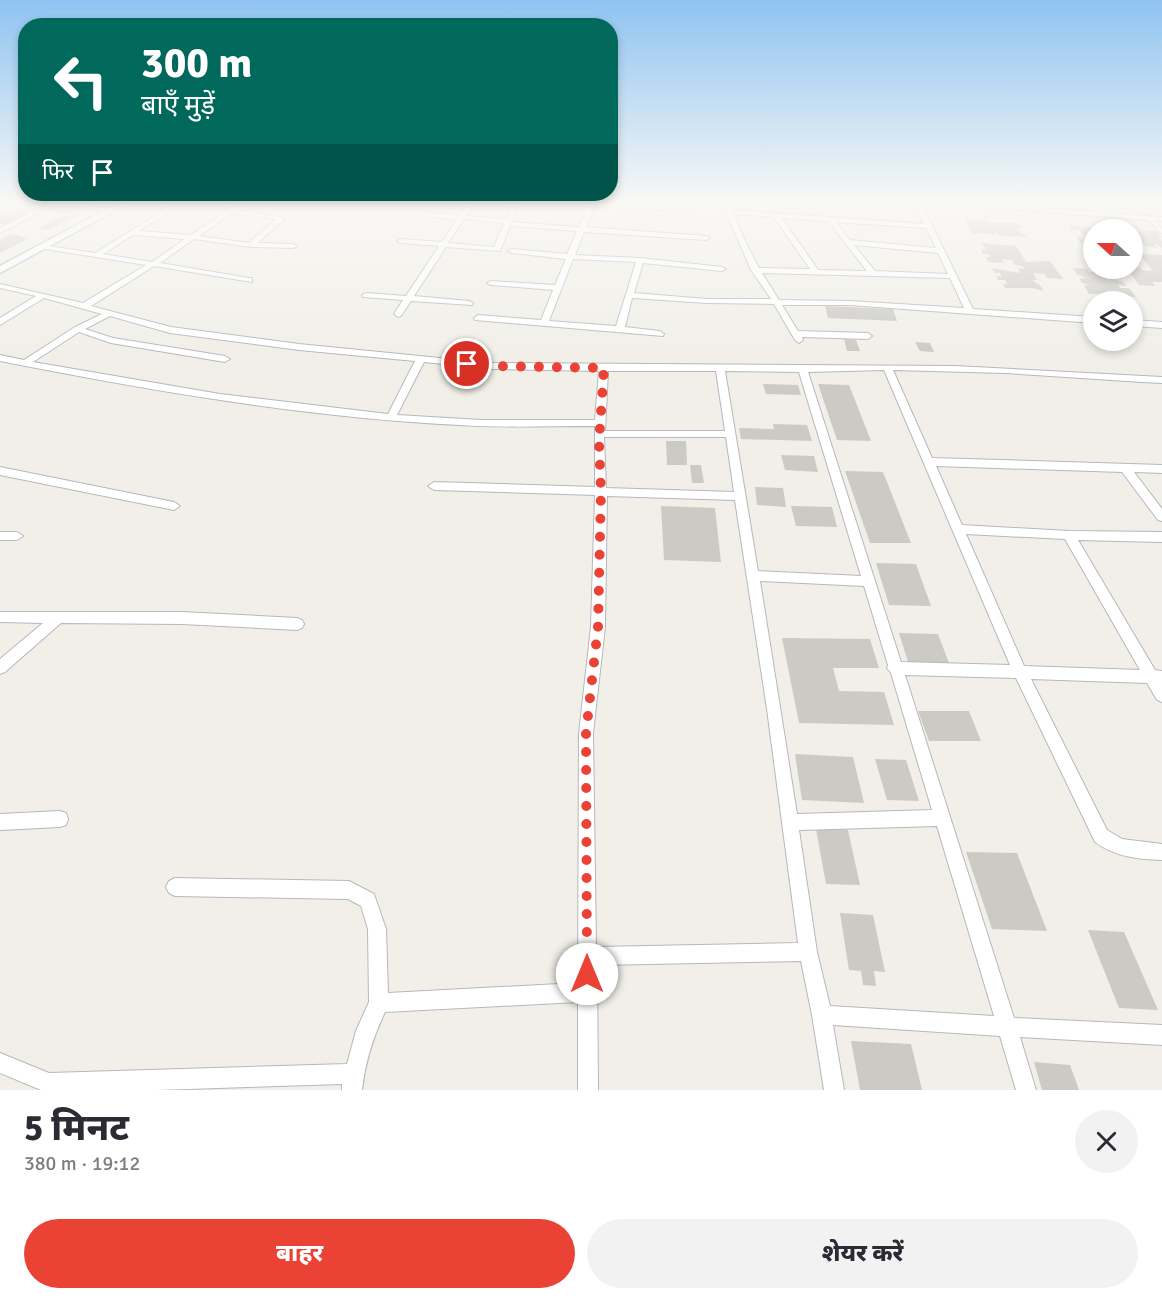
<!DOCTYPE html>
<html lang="hi">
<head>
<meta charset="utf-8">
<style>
  body { margin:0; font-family:Signika,"Noto Sans Devanagari",sans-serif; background:#f2f2f3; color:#2b2b33; height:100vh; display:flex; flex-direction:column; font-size:22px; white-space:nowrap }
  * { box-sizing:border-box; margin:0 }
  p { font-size:20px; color:#7c7c81 }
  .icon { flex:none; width:33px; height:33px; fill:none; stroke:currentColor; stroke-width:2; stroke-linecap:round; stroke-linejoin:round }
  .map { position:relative; height:1090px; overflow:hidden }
  .drawer { display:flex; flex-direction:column; background:#fff; flex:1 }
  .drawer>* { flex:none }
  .banner { position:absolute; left:18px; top:18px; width:600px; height:183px; border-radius:24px; box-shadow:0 3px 9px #0003; background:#00695c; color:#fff; overflow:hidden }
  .needle { width:39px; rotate:291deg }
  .buttons { position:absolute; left:1083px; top:219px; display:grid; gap:12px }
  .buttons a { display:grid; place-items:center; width:60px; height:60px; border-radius:50%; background:#fff; box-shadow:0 3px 9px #0003; font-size:30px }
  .pin { position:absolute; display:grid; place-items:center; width:51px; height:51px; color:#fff; margin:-26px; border:3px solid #fff; border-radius:50%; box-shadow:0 2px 6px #0007 }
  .me { position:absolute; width:66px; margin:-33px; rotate:0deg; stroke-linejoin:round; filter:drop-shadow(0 0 4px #0008) }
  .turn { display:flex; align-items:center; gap:21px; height:126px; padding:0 24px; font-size:27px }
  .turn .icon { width:78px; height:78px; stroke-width:2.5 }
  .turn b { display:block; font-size:42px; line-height:51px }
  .then { display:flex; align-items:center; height:57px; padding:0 24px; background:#0003; gap:12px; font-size:22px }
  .round { display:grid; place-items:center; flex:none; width:63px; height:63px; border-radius:32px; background:#f2f2f3 }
  .overview { display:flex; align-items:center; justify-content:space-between; height:102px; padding:0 24px }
  h1 { font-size:36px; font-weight:800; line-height:45px }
  .cta { display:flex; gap:12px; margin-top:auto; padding:12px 24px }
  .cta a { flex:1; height:69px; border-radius:36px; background:#ea4335; color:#fff; font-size:24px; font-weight:800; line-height:69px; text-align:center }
  .cta a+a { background:#f2f2f3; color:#2b2b33 }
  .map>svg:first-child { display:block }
  .building { fill:#cccac5 }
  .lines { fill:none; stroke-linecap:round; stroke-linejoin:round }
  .lane-casing { stroke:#b5b8bc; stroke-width:5 }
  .street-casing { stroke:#b5b8bc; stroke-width:2 }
  .secondary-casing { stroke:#b6babf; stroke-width:3 }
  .lane { stroke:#fff; stroke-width:4 }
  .street { fill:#fff; fill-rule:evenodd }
  .secondary { fill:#fff; fill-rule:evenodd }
  .route { stroke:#ea4335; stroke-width:10; stroke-dasharray:0 18 }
</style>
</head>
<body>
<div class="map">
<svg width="1162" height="1090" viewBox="0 0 1162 1090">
  <rect width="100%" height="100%" fill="#f1efe8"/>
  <!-- building -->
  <g class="building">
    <path d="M20 203 45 204 4 225 0 224V217L22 207 14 205Z"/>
    <path d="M59 205 85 208 72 215 46 211Z"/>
    <path d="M64 215 76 217 46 230 38 228Z"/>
    <path d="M965 219 987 221 988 223H1019L1022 228H1016L1027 237 999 236 998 233H993L994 235 980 232 981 234 972 233Z"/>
    <path d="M1069 225 1094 228V244L1080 243 1076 237 1084 238 1079 230H1072Z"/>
    <path d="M1134 230 1148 234 1146 231H1157L1162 237H1159L1162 241V248L1158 245 1154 244 1157 248 1143 245 1132 246V233H1136Z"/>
    <path d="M11 234 29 238 0 253V240Z"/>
    <path d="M981 243 1016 246 1026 262 1050 261 1063 279 1047 278 1045 274 1033 273 1037 280H1033L1036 283 1039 284 1044 291 1032 288H1005L1003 284H1007L1005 280H998L996 276 1002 277 1000 273H995L992 268 1020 273 1018 268 1024 269 1023 266 1015 265 1012 260 1002 259 1004 263 988 262 986 257H990L989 254H983L981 249 987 250Z"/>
    <path d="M1139 254 1162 255V282H1152L1155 286 1139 285 1126 268 1139 267 1142 270 1153 271Z"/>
    <path d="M1073 268 1087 269 1089 272 1117 271 1122 279H1114L1123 282 1126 286 1118 285 1120 288H1129L1136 297 1120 296 1117 293 1089 294 1084 285 1092 286 1082 283 1079 278 1085 279 1083 276 1077 275Z"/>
    <path d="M825 306 893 309 897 321 828 318Z"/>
    <path d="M844 339 856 340 860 351H847Z"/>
    <path d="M915 342 930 343 934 352 920 351Z"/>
    <path d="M763 384 798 385 801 395 766 394Z"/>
    <path d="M818 384 849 385 871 441 837 440Z"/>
    <path d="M773 424 807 425 812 441 741 439 739 428 774 429Z"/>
    <path d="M666 441H686L687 465H667Z"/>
    <path d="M781 455 814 456 818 472 785 470Z"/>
    <path d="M690 465H701L704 483H692Z"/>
    <path d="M845 471 883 472 911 543H870Z"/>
    <path d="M755 487 783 488 786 507 757 505Z"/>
    <path d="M661 506 715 508 721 562 664 560Z"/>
    <path d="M791 506 832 507 837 527 796 526Z"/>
    <path d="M876 563 916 564 931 606 889 605Z"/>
    <path d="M899 633 938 634 949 663 908 662Z"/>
    <path d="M782 638 870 639 879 668H833L839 691 884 692 894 725 799 723Z"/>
    <path d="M918 711H969L981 741H929Z"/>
    <path d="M795 754 853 757 864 803 802 800Z"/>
    <path d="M875 759 906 760 919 801 887 800Z"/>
    <path d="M816 829 848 830 860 885 826 884Z"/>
    <path d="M966 852 1017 853 1047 931 992 929Z"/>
    <path d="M840 913 873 915 885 972 874 971 876 986 863 985 861 971 849 970Z"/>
    <path d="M1088 930 1124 932 1158 1010 1119 1008Z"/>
    <path d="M851 1041 911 1044 922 1090H860Z"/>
    <path d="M1034 1062 1070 1065 1079 1090H1042Z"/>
  </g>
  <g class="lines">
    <defs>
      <path id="lane" d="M1151 219 1162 231"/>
      <g id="street">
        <path d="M50 203H58L0 233V228Z"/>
        <path d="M59 203H74L108 209 105 211 62 205Z"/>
        <path d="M176 203H183L139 231 191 235 238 203H245L236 210 285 218 258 243 293 244 297 246 293 248 251 247 194 239 160 263 249 278H252V282L154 266 91 306 171 327 299 344 490 363 955 366 1162 377V383L1142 382 1006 373 893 370 932 458 1162 465V473L1134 472 1162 509V521L1158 520 1122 472 936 466 962 525 1069 531 1162 532V542L1078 540 1155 670 1162 671V702L1157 700 1147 683 1031 679 1107 830 1122 839 1162 844V860C1137 859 1116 857 1095 842L1016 678 905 675 1014 1018 1162 1025V1045L1020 1037 1036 1090H1016L1000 1036 833 1025 844 1090H824L812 1015 801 961 597 965 598 1090H578V1002L385 1012C373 1037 365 1063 362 1090H342V1084L157 1090H41L0 1073V1053L49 1073 347 1064 356 1031 369 1002 368 929 361 906 348 899 175 896 169 893 166 887 169 881 175 878 349 881 374 894 386 929 388 993 578 983 579 733 591 627 595 495 434 490 428 486 434 482 595 487V426C550 426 504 428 459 425 304 417 152 391 0 361V355L24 360 75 327 102 314 44 298 0 325V318L36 296 0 288V284L83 303 146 265 45 249 41 247 42 245 95 253ZM232 213 276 219 249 243 199 236ZM133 235 185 239 152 262 103 254ZM110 316 170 333 299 350 415 361 388 414 220 394 33 362 79 332 111 343 225 362 230 359 225 356 113 338 85 329ZM424 362 490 369 599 371 595 420H481L397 415ZM884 370 1010 665 901 662 808 372ZM608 371H716L725 431H605ZM725 371 799 372 861 576 758 571ZM604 437H726L734 492 606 488ZM607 496 735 500 767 709 798 943 596 947 593 733 605 627ZM966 534 1065 539 1140 670 1024 666ZM760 581 864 586 888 665 887 668 891 673 932 810 797 814ZM937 826 994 1016 830 1006 817 952 799 830Z"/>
        <path d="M468 203H474L466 216 506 219 514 203H520L511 222 579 227 588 206 577 205 574 203H605L691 209V211L689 212 595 206 586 227 706 236 710 238 706 240 584 232 575 255 640 258 722 267 726 269 722 271 643 263 634 293 707 299H771L751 270 726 212 724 203H730L733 210 924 224 915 203H921L973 309 1094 317V323L850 305H782L798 331 868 333 872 336 868 339 802 337 803 340 799 343 795 340 774 304 707 303 632 298 625 327 660 331 664 334 663 336 475 320 474 318 478 315 541 320 553 290 491 285 487 283 491 281 555 285 566 259 512 253 508 251 512 249 567 254 577 231 510 226 500 251 446 247 414 296 469 301 473 303 472 305 411 301 401 316 398 317 394 314 403 300 363 297 362 295 366 293 406 296 439 246 401 243 397 241 401 239 442 242 457 219 421 216 418 214 421 212 460 215ZM734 214 774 217 810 269 759 268 745 241ZM782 218 828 221 867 271 818 270ZM464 219 504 223 494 247 448 243ZM836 222 926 228 936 248 850 240ZM854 245 938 253 948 274 875 271ZM573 259 636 262 616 326 549 321ZM762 273 950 278 964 308 850 301 779 300Z"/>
        <path d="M952 203H978L1162 217V221L955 205Z"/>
        <path d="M1158 203H1162V206L1160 205Z"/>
        <path d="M1132 320 1162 322V328L1132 326Z"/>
        <path d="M0 467 174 502 180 506 174 510 0 475Z"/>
        <path d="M0 532H17L23 536 17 540H0Z"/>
        <path d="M0 612H182L297 618 302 620 304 624 302 628 297 630 182 624 61 623 5 672 0 674V659L43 623 0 622Z"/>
        <path d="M60 811 66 813 68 819 66 825 60 827 0 830V814Z"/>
      </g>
      <path id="secondary" d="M118 203H129L0 273V266Z"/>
    </defs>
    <!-- lane casing -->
    <use href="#lane" class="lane-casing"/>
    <!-- street casing -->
    <use href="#street" class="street-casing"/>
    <!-- secondary casing -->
    <use href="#secondary" class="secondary-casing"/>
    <!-- lane -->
    <use href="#lane" class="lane"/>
    <!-- street -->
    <use href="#street" class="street"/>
    <!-- secondary -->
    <use href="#secondary" class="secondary"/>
  </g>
  <!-- sky -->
  <linearGradient id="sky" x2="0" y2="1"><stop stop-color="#8fc3f1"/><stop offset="0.57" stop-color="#f9f8f5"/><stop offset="1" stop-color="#f9f8f5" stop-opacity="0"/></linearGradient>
  <rect width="1162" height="355" fill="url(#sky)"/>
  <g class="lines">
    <!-- route -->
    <path class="route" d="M467 364 490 366 604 368 599 442 601 491 598 627 586 733 587 974"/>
  </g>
</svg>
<div class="buttons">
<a><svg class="needle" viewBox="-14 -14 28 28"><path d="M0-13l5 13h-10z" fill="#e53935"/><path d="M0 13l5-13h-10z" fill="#7c7c81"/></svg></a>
<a><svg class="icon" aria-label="layers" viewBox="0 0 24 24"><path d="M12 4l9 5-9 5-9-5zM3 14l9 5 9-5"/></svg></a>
</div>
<div class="pin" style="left:467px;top:364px;background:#d93025"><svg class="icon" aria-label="arrive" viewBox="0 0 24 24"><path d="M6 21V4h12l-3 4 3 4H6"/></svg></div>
<svg class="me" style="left:587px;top:974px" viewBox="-20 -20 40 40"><circle r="19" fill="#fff"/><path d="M0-13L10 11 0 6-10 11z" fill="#ea4335"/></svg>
<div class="banner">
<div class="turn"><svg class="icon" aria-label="left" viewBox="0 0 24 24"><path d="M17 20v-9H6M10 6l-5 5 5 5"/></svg><div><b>300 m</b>बाएँ मुड़ें</div></div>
<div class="then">फिर<svg class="icon" aria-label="arrive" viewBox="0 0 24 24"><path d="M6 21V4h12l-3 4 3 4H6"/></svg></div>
</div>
</div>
<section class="drawer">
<div class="overview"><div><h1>5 मिनट</h1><p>380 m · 19:12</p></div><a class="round"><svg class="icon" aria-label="close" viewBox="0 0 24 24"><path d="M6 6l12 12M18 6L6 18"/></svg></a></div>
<div class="cta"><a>बाहर</a><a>शेयर करें</a></div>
</section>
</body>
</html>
